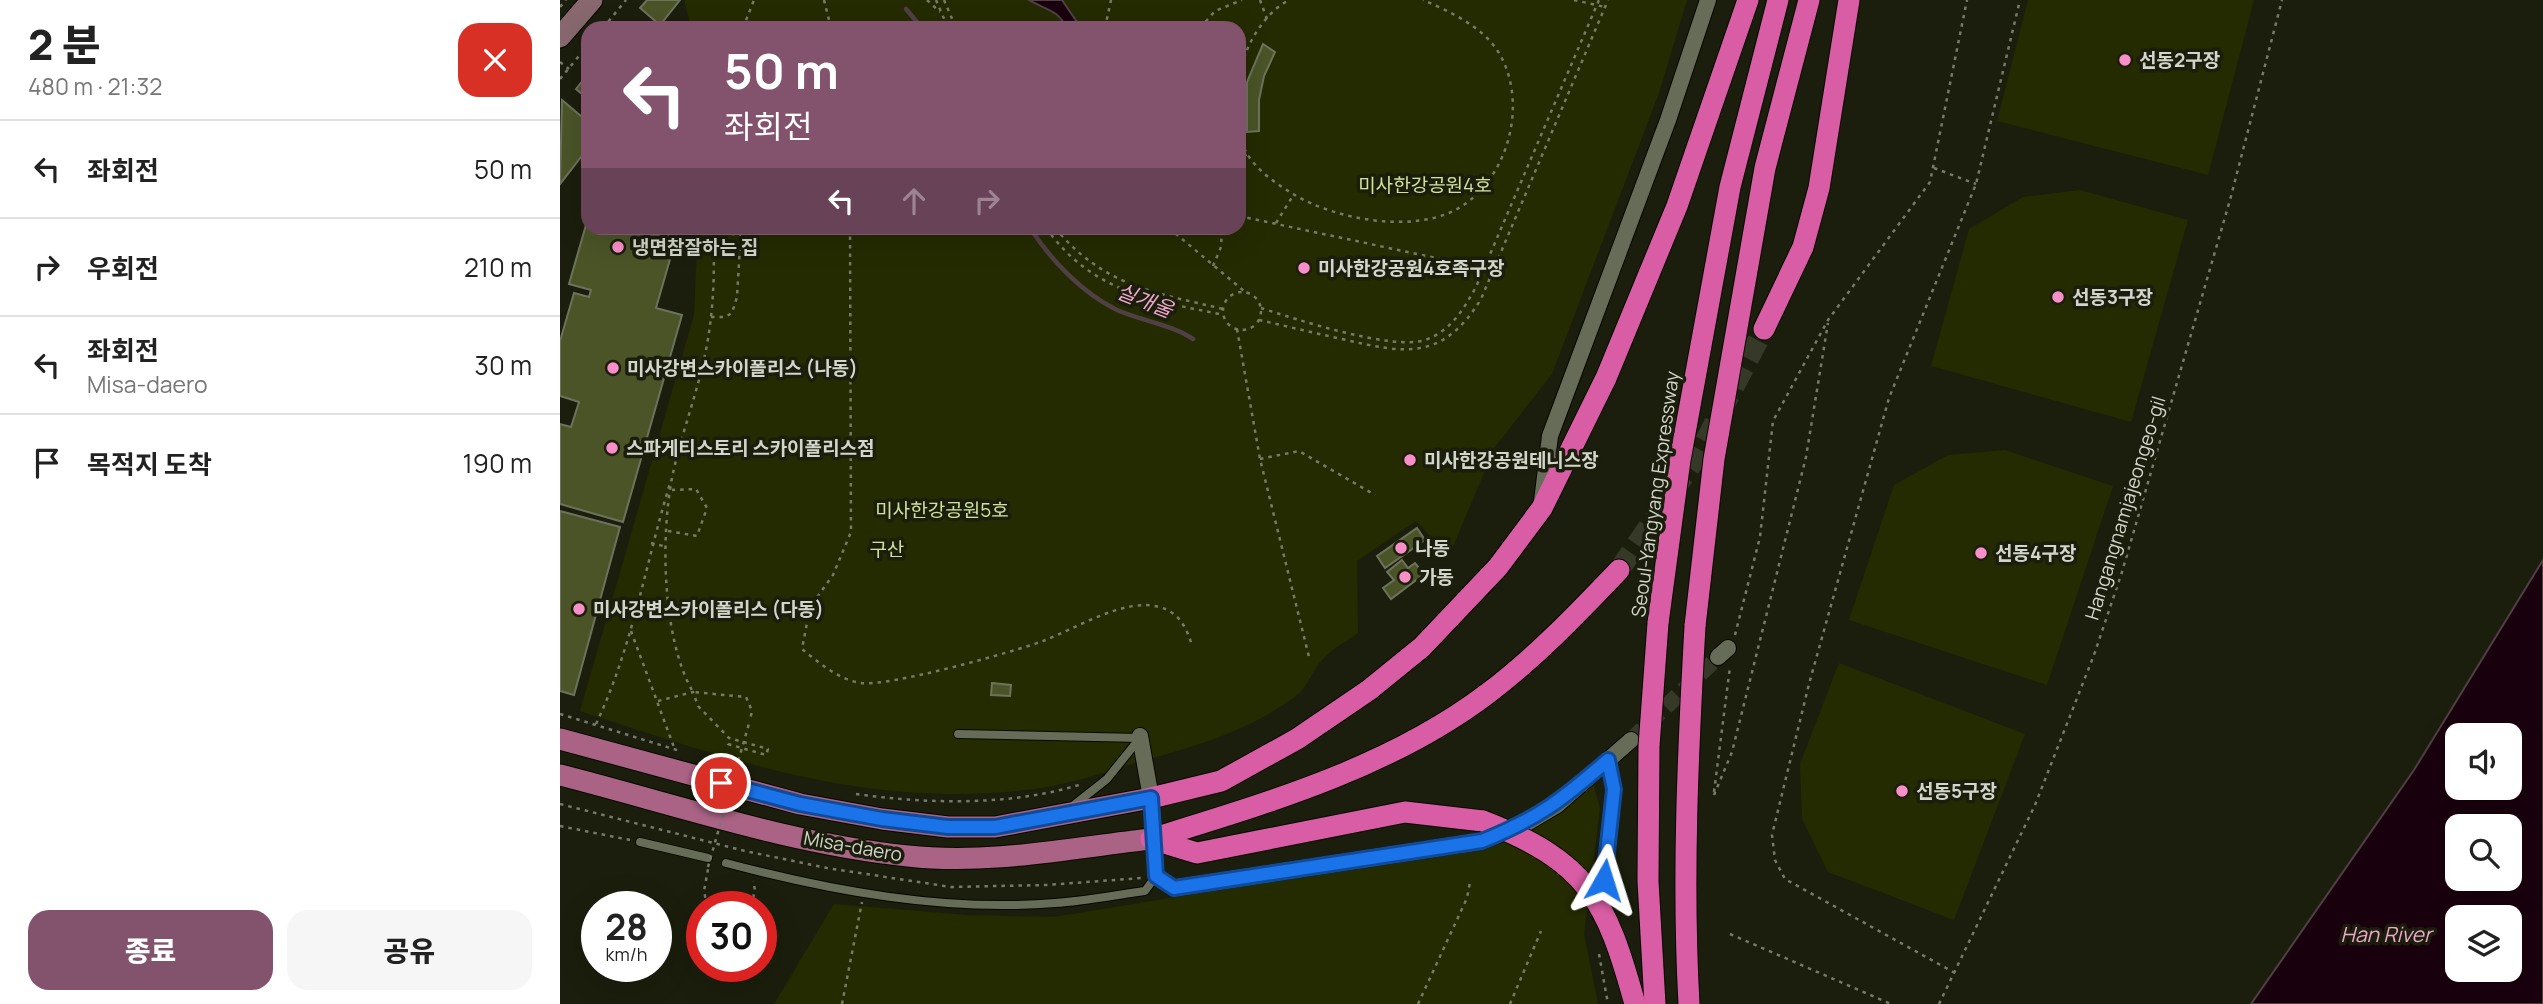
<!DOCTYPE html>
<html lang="ko">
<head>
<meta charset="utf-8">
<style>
  body { margin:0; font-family:Manrope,"Noto Sans KR",sans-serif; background:#f6f6f6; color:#222; height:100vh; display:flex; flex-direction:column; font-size:26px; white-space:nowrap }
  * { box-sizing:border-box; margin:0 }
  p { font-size:23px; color:#767676 }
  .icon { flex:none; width:38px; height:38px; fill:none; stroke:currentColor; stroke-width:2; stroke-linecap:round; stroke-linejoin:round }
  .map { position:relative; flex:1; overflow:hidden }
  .drawer { display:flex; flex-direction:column; background:#fff; width:560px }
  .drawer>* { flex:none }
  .top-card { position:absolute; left:21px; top:21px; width:665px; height:214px; border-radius:21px; box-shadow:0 7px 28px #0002; background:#83536d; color:#fff; overflow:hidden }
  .controls { position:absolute; left:1885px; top:723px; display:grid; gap:14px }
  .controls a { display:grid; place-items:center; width:77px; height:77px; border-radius:14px; background:#fff; box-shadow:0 7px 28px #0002; font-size:35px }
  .speed { position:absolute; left:21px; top:891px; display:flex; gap:14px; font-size:35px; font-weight:700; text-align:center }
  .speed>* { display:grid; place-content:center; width:91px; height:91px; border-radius:50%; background:#fff; box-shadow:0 7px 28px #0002; line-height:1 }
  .speed small { font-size:18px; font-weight:400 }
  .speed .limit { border:10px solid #d22; background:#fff; color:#111 }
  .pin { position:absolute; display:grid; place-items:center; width:60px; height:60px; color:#fff; margin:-30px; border:4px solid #fff; border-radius:50%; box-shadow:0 2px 7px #0007 }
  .me { position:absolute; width:77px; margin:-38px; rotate:6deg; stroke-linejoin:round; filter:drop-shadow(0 0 5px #0008) }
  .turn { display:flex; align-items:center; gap:24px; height:147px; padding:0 28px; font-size:32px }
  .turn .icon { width:91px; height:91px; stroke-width:2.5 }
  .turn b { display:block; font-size:49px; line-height:60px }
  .lanes { display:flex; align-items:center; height:66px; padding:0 28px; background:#0003; justify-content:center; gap:35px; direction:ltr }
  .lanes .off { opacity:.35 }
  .round { display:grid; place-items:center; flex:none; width:74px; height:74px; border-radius:21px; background:#f6f6f6 }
  .head { display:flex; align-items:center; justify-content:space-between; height:119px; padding:0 28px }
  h1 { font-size:42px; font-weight:800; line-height:52px }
  .primary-button { display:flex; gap:14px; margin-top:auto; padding:14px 28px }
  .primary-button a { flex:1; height:80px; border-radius:21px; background:#83536d; color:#fff; font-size:28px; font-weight:800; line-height:80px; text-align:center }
  .primary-button a+a { background:#f6f6f6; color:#222 }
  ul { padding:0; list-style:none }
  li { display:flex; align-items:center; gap:21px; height:98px; padding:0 28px; border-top:2px solid #e0e0e0 }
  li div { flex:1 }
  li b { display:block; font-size:26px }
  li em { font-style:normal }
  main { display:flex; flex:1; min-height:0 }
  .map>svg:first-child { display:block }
  .green { fill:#242b01 }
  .water { fill:#19000d; stroke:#504046; stroke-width:2; fill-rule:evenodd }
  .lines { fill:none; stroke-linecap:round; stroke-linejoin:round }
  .stream { stroke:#504046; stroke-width:4.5 }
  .building { fill:#4a5427; stroke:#6d725d; stroke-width:2 }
  .street-tunnel { stroke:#363928; stroke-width:16; stroke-dasharray:16 8; stroke-linecap:butt }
  .highway-tunnel { stroke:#363928; stroke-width:21; stroke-dasharray:21 10; stroke-linecap:butt }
  .lane-casing { stroke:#060800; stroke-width:10 }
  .street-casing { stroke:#060800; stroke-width:18 }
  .secondary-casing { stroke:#060800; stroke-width:23 }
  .primary-casing { stroke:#060800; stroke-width:23 }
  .highway-casing { stroke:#060800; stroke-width:23 }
  .path { stroke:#777a6b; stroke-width:2.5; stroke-dasharray:3.5 5; stroke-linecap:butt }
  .lane { stroke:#666c57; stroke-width:8 }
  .street { stroke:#666c57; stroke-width:16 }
  .secondary { stroke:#88686e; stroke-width:21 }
  .primary { stroke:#ab6385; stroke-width:21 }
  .highway { stroke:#d95da4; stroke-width:21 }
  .highway-bridge-casing { stroke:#060800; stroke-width:23; stroke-linecap:butt }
  .path-bridge { stroke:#777a6b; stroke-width:2.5; stroke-dasharray:3.5 5; stroke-linecap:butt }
  .highway-bridge { stroke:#d95da4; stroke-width:21 }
  .route-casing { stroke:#114b97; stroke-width:18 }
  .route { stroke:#1a73e8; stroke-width:12 }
  .poi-dot { fill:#f98fc9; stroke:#1b1e0c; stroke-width:2.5 }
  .labels { text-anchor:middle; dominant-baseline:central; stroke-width:7; stroke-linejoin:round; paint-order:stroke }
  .poi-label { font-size:19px; font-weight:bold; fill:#d2d5ca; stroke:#1b1e0c; text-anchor:start }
  .park-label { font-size:19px; fill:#d0e198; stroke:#1b1e0c }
  .street-label { font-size:19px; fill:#d2d5ca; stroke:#1b1e0c }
  .water-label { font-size:21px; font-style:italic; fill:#eea6cb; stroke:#1b1e0c }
</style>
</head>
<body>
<main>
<section class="drawer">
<div class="head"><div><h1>2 분</h1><p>480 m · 21:32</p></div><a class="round" style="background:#d93025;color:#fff"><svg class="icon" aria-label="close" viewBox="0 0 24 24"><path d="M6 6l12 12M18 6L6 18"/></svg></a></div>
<ul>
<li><svg class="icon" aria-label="left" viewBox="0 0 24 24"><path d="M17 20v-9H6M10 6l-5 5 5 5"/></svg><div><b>좌회전</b></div><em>50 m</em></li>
<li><svg class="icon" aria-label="right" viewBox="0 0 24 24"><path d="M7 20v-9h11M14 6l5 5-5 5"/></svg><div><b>우회전</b></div><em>210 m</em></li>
<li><svg class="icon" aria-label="left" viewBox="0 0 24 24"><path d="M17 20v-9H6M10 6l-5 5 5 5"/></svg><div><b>좌회전</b><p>Misa-daero</p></div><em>30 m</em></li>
<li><svg class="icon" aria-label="arrive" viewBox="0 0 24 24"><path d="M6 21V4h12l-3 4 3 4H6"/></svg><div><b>목적지 도착</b></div><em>190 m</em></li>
</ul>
<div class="primary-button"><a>종료</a><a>공유</a></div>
</section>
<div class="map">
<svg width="1983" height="1004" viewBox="0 0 1983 1004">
  <rect width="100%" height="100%" fill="#1b1e0c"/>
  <!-- green -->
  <g class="green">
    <path d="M124 0H1127L1099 93 992 374 935 447 889 556 856 521 797 561 798 633C787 641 773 648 764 658 753 668 748 687 736 696 687 732 638 745 582 761 546 772 511 784 474 789 310 810 173 761 20 711L134 315 138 228H679V28H131Z"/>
    <path d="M1468 0H1694L1648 175 1437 121Z"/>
    <path d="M1520 190 1628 220 1571 422 1371 366 1409 229 1463 197Z"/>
    <path d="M1445 450 1553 486 1487 685 1289 620 1334 485 1388 455Z"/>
    <path d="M1279 663 1465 734 1394 920 1268 872 1242 819 1240 764Z"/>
    <path d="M1033 783 1040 808 1024 934 1038 1004H214L274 904 407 915 494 917 953 841 1001 812Z"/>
  </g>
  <!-- water -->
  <g class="water">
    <path d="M469 0H502L521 28H506C500 10 483 9 469 0Z"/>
    <path d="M1983 560V1004H1691L1854 770ZM1897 735H1950V788H1897ZM1897 826H1950V878H1897ZM1897 917H1950V970H1897Z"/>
  </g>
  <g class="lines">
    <!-- stream -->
    <g class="stream">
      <path d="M346 9 362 28"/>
      <path d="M470 228C491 260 522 293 557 310 582 321 610 324 633 339"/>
    </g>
  </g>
  <!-- building -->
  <g class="building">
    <path d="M87 0H120L100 25 80 8Z"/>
    <path d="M703 44 715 52 704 76 699 100V131L687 132V82Z"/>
    <path d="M28 74V99L16 89Z"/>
    <path d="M2 100 28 122V148L0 184Z"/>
    <path d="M28 218V228H119L96 308 122 315 63 522 0 504V424L11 427 19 402 0 396V341L14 293 29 297 31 290 9 284Z"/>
    <path d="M0 511 60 527 14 695 0 691Z"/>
    <path d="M857 528 865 540 825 568 817 556Z"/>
    <path d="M842 560 848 568 855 563 864 574 831 599 823 588 834 580 827 572Z"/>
    <path d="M432 683 451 685 450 696 431 695Z"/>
  </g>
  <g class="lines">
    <!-- street-tunnel -->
    <path class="street-tunnel" d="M1071 740 1158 657"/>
    <!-- highway-tunnel -->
    <path class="highway-tunnel" d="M1059 570 1138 455 1204 329"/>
    <defs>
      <g id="lane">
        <path d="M398 734 580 738"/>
        <path d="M514 805 547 779 580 738"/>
        <path d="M80 842 148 858"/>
        <path d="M166 863C272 891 385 912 495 903 525 901 555 895 585 891L596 876"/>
      </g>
      <g id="street">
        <path d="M982 501 990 436 1108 120 1148 0"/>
        <path d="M1158 657 1168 648"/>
        <path d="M580 736 591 798 596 876 614 888 922 841 965 824 997 805 1071 740"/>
        <path d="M1040 914 1054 788 1048 760"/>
      </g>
      <path id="secondary" d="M0 37 32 0"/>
      <g id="primary">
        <path d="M0 739 240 804 322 819 388 827H435L591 798"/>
        <path d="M0 775C114 804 230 844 348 856 430 865 510 848 591 839"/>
      </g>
      <g id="highway">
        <path d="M1204 329 1243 247 1259 188 1289 0"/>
        <path d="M1098 623 1120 460 1170 187 1218 0"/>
        <path d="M1135 626 1154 459 1205 168 1249 0"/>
        <path d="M591 798 661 781 737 739 809 690 862 647 938 567 982 508 1046 378 1117 206 1188 0"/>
        <path d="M591 839C707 803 829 768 927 694 976 657 1017 614 1059 570"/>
        <path d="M591 839 637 853 845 812 923 821"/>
      </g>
    </defs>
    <!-- lane casing -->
    <use href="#lane" class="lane-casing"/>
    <!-- street casing -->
    <use href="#street" class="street-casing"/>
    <!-- secondary casing -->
    <use href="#secondary" class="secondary-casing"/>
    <!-- primary casing -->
    <use href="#primary" class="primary-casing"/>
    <!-- highway casing -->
    <use href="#highway" class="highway-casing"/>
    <!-- path -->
    <g class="path">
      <path d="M264 0 271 28"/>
      <path d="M367 0 380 12"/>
      <path d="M376 0 388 28"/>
      <path d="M384 0 396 28"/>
      <path d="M700 0 707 19"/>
      <path d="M1014 0 1045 7"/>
      <path d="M0 7 6 0"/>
      <path d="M43 28 66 0"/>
      <path d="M183 28 194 0"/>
      <path d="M545 28 551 0"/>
      <path d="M640 28 655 11 682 0"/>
      <path d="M0 62 9 69"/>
      <path d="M0 79 28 45"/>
      <path d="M679 83C681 52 701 15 729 0"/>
      <path d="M679 132C684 162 709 179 733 194 774 219 852 234 897 209 949 180 970 100 937 50 921 26 889 11 863 0"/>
      <path d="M679 164 687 153"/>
      <path d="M1374 168 1416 184"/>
      <path d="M679 216 932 270"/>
      <path d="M716 223 734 194"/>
      <path d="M153 228C155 269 154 308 146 350 138 391 122 432 113 473 100 534 102 639 133 692L186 697 192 711 190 720"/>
      <path d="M290 228 291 532 273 575 250 607 242 649C258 662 279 680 301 683 328 687 453 652 483 641 515 629 565 597 599 607 619 612 626 627 632 645"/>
      <path d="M486 228C533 293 592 300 664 315"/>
      <path d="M495 228C545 287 593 292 663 309"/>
      <path d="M609 228 684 291"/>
      <path d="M154 232 181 235"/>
      <path d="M653 266 661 247 662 228"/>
      <circle cx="682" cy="311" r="19"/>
      <path d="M701 308C735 319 833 351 865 340 891 331 903 310 916 287L1039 0"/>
      <path d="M151 317H165L172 313 177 297 181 228"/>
      <path d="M699 320C726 326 754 333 782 339 845 354 883 361 921 299L1048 0"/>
      <path d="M677 329 700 459 749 657"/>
      <path d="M700 459 739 451 815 495"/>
      <path d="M108 531 137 536 147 508 136 489 112 490"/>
      <path d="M91 543 107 547"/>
      <path d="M71 631 115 750"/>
      <path d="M1175 635 1200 537 1213 421 1268 320 1370 182 1407 0"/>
      <path d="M98 701 133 692 138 706 169 738 208 749 206 755 168 744 169 738"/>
      <path d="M0 714 120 751"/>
      <path d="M36 724C73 646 86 561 111 480"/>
      <path d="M1154 792 1170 667"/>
      <path d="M296 794C368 804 449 806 519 785"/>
      <path d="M1154 795 1172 752 1246 457 1268 323"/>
      <path d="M0 804 185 851 267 868 391 887 486 885 582 878"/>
      <path d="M0 826 70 840"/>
      <path d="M147 906 144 891 148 869"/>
      <path d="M191 906 195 890 193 881"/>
      <path d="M1170 934 1331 1004"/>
      <path d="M1039 954 1048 1004"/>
      <path d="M1395 973 1225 879 1215 860 1212 835 1249 684 1329 398 1416 184 1460 0"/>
      <path d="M282 1004 302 902"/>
      <path d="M858 1004 907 898 910 882"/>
      <path d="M950 1004 981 931"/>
      <path d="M1379 1004 1475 805 1534 655 1562 572 1670 200 1722 0"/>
    </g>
    <!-- lane -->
    <use href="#lane" class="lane"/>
    <!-- street -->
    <use href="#street" class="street"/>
    <!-- secondary -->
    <use href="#secondary" class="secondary"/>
    <!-- primary -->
    <use href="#primary" class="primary"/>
    <!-- highway -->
    <use href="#highway" class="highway"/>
    <defs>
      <g id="highway-bridge">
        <path d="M923 821C1028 862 1046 899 1075 1004"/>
        <path d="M1095 1004 1088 881 1089 746 1098 623"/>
        <path d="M1129 1004C1122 879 1128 751 1135 626"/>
      </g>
    </defs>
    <!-- highway-bridge casing -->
    <use href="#highway-bridge" class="highway-bridge-casing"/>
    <!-- path-bridge -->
    <path class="path-bridge" d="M148 867 190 720"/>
    <!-- highway-bridge -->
    <use href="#highway-bridge" class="highway-bridge"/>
  </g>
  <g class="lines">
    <defs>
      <path id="route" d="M161 783 240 804 322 819 388 827H435L591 798 596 876 614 888 922 841C979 818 1002 800 1048 760L1054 789 1044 880"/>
    </defs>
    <!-- route casing -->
    <use href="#route" class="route-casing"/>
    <!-- route -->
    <use href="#route" class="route"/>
  </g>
  <!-- markers -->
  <g class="poi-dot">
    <circle cx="1565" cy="60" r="7"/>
    <circle cx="58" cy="247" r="7"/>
    <circle cx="744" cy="268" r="7"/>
    <circle cx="1498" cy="297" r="7"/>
    <circle cx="53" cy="368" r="7"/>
    <circle cx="52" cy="448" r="7"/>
    <circle cx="850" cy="460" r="7"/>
    <circle cx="841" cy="548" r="7"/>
    <circle cx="1421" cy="553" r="7"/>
    <circle cx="845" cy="577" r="7"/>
    <circle cx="19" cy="609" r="7"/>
    <circle cx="1342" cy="791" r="7"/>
  </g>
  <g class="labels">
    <!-- poi labels -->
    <g class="poi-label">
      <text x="1579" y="60">선동2구장</text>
      <text x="72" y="247">냉면참잘하는 집</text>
      <text x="758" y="268">미사한강공원4호족구장</text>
      <text x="1512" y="297">선동3구장</text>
      <text x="67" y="368">미사강변스카이폴리스 (나동)</text>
      <text x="66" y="448">스파게티스토리 스카이폴리스점</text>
      <text x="864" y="460">미사한강공원테니스장</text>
      <text x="855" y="548">나동</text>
      <text x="1435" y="553">선동4구장</text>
      <text x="859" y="577">가동</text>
      <text x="33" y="609">미사강변스카이폴리스 (다동)</text>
      <text x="1356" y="791">선동5구장</text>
    </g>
    <!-- park labels -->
    <g class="park-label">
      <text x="865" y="185">미사한강공원4호</text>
      <text x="382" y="510">미사한강공원5호</text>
      <text x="327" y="549">구산</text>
    </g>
    <!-- street labels -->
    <g class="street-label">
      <text transform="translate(1095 494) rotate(-82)">Seoul-Yangyang Expressway</text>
      <text transform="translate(1565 508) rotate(-73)">Hangangnamjajeongeo-gil</text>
      <text transform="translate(293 846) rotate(10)">Misa-daero</text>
    </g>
    <!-- water labels -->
    <g class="water-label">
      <text transform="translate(585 300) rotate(21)">실개울</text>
      <text x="1826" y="934">Han River</text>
    </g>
  </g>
</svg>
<div class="controls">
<a><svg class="icon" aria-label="sound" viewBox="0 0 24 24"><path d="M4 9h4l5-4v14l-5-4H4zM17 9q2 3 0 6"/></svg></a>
<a><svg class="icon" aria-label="search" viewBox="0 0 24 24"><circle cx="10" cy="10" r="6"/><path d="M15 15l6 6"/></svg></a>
<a><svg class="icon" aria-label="layers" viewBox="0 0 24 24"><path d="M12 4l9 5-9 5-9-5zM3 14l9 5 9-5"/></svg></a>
</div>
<div class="speed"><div>28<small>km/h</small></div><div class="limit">30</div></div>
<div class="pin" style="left:161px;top:783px;background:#d93025"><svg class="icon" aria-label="arrive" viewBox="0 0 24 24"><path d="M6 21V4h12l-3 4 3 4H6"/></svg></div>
<svg class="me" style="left:1044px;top:880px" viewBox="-20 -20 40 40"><path d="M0-17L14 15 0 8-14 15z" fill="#1a73e8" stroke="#fff" stroke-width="4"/></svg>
<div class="top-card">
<div class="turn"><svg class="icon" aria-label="left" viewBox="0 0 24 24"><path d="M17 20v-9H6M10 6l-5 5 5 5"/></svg><div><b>50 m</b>좌회전</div></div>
<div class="lanes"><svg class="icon" aria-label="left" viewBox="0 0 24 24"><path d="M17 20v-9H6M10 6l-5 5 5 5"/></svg><svg class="icon off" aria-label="ahead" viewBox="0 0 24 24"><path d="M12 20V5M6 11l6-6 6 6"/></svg><svg class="icon off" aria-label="right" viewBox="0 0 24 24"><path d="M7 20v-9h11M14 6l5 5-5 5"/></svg></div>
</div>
</div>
</main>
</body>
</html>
